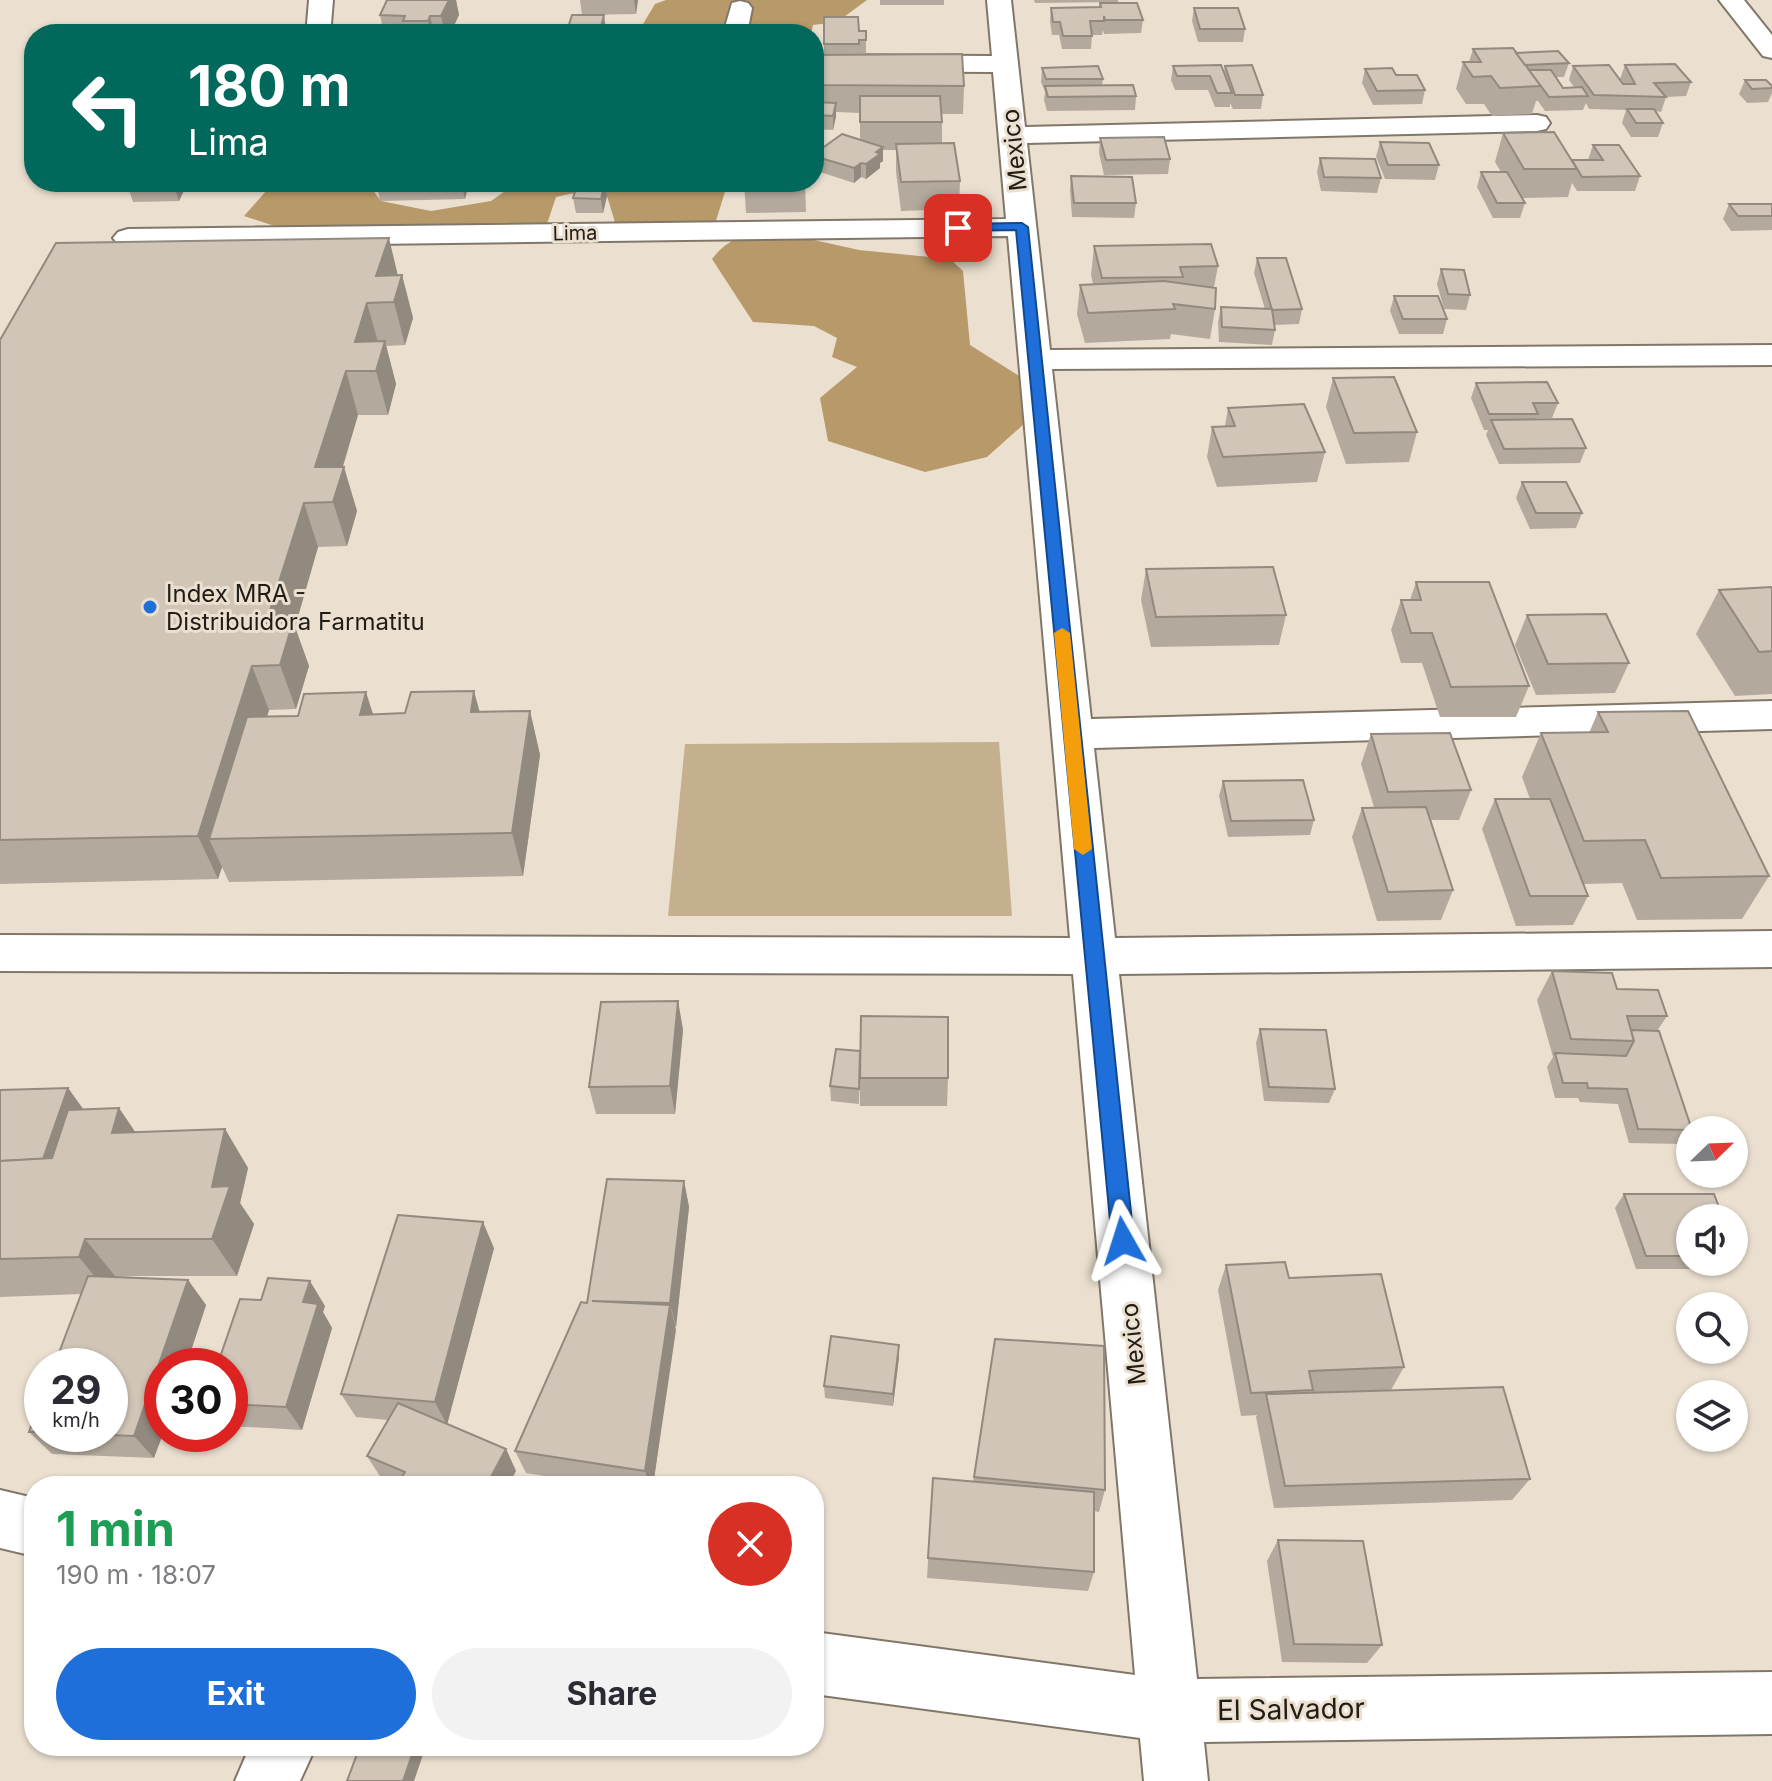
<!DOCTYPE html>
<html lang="en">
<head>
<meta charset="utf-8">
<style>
  body { margin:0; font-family:Inter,sans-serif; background:#f2f2f3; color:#2b2b33; height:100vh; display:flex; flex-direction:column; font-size:30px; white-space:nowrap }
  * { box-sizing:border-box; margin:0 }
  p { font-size:26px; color:#7c7c81 }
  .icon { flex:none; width:44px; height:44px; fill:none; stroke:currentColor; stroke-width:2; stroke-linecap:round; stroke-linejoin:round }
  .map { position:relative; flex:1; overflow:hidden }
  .sheet { position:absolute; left:24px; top:1476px; width:800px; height:280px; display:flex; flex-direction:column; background:#fff; border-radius:32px; box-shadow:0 2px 6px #0004 }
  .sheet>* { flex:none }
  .banner { position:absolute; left:24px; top:24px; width:800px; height:168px; border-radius:32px; box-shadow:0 2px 6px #0004; background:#00695c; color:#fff; overflow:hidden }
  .needle { width:52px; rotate:67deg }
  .tools { position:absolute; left:1676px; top:1116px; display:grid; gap:16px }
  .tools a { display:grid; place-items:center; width:72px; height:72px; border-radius:50%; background:#fff; box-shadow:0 2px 6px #0004; font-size:40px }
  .speed { position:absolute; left:24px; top:1348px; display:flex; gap:16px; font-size:40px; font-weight:700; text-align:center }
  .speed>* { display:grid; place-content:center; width:104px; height:104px; border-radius:50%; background:#fff; box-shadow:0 2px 6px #0004; line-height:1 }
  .speed small { font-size:20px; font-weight:400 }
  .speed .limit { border:12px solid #d22; background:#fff; color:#111 }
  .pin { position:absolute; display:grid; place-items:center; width:68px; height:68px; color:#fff; margin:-34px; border-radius:16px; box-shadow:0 4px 12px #0006 }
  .me { position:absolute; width:88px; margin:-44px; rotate:354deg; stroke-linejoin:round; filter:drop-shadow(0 0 6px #0008) }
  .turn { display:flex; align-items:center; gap:28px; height:168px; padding:0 32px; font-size:36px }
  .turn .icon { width:104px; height:104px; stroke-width:2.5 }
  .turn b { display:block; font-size:56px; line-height:68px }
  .round { display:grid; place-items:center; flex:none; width:84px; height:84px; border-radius:42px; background:#f2f2f3 }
  .summary { display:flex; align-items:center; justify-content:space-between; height:136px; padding:0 32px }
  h1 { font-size:48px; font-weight:700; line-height:60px; color:#1e9e55 }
  .action { display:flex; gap:16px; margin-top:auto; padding:16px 32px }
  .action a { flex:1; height:92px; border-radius:48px; background:#1e6fd9; color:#fff; font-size:32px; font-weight:700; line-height:92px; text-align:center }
  .action a+a { background:#f2f2f3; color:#2b2b33 }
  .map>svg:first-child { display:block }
  .green { fill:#c4af8f }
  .forest { fill:#b89969 }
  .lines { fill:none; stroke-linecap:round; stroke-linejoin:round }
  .minor-casing { stroke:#817769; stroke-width:4 }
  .minor { fill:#fff; fill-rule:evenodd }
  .wall { fill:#b3a99d }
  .shaded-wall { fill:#928a7f }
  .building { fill:#d0c5b6; stroke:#928a7f; stroke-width:2 }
  .route { fill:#1e6fd9; stroke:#14488d; stroke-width:2 }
  .slow { fill:#f59e0b }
  .poi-dot { fill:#1e6fd9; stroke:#ebe0d0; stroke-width:3 }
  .labels { text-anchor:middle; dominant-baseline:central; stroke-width:6; stroke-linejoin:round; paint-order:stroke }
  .far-street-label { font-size:20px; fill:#201c16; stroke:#ebe0d0 }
  .street-label { font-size:24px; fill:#201c16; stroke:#ebe0d0 }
  .poi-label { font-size:24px; fill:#201c16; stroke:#ebe0d0; text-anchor:start }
  .near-street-label { font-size:28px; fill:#201c16; stroke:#ebe0d0 }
</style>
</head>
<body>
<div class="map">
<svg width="1772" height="1781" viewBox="0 0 1772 1781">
  <rect width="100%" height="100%" fill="#ebe0d0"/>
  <!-- green -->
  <path class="green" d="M999 742 1012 916H668L685 744Z"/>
  <!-- forest -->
  <g class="forest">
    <path d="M666 0H867L837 22 813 25 811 34H735L720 30 714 34H637L655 4Z"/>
    <path d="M274 182H370L369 185 381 201 431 211 491 201 508 189 506 182H728L715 224 617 229 607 196 583 191 556 197 547 224 498 241 296 233 244 216Z"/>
    <path d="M778 232 859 250 950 259 963 271 970 345 1032 384 1024 424 987 457 925 472 828 441 820 398 857 367 832 357 837 338 814 326 753 322 712 259C731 235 749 234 778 232Z"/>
  </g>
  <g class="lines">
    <defs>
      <g id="minor">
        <path d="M309 0H333L331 24 335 34H311L307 24Z"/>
        <path d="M987 0H1011L1025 127 1537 115 1546 117 1550 123 1546 129 1537 131 1027 143 1050 350 1772 345V365L1052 369 1091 719 1772 701V729L1094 748 1115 938 1772 931V967L1119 974 1197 1679 1772 1672V1734L1204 1742 1208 1781H1144L1140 1738 814 1694V1632L1135 1675 1073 974 0 971V935L1070 938 1008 236 128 247 118 244 113 238 118 232 128 229 1006 219 993 72 814 71V55L992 56Z"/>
        <path d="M1719 0H1744L1772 35V58L1763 56Z"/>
        <path d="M740 1 748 3 752 8 747 34H723L732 3Z"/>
        <path d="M0 1490 34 1498V1556L0 1548Z"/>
        <path d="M250 1746H316L300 1781H235Z"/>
      </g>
    </defs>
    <!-- minor casing -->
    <use href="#minor" class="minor-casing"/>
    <!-- minor -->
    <use href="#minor" class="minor"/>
  </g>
  <!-- wall -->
  <g class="wall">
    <path d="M387 0H456L459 15 450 34H384L380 15Z"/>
    <path d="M580 0H638L636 14 582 15Z"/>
    <rect x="880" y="0" width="64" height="5"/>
    <path d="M1034 0H1118V2L1035 3Z"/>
    <path d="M1100 3 1143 20 1141 33 1104 34 1103 30 1102 35H1092L1091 49H1062L1059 35H1052L1050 21 1051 8 1099 7Z"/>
    <path d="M1194 8 1245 29 1243 42H1198L1192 21Z"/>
    <path d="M824 17 859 31H866V54L859 55 964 86 963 114H942V143L960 181 959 209 901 211 896 172V150H883V161L880 163V168L866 179 861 177 854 183 814 170V154L860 140V113L836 112 833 130 814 129V55H824Z"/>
    <path d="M1473 49 1516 53 1569 63 1564 77H1556L1563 88 1574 87 1569 80 1573 66 1620 79 1625 65 1691 82 1686 96 1666 97 1661 112 1656 111 1663 123 1658 137H1631L1622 123 1626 110 1589 109 1586 103 1583 110 1545 111 1538 101H1536L1532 114 1492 116 1484 104H1466L1456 89 1463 62H1469Z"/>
    <path d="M1173 66 1224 71 1225 66 1263 95 1261 109H1233L1230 103V107H1215L1208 90H1175L1171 80Z"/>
    <path d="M1042 68 1103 79 1102 86 1136 96 1135 110 1047 111 1044 100 1045 92 1041 82Z"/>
    <path d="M1365 69 1396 75 1425 90 1422 104 1373 105 1362 83Z"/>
    <path d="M1745 80 1772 86V93L1768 102 1747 103 1739 94Z"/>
    <path d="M1503 133 1572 160H1588L1593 145 1640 176 1635 191H1577L1572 183 1568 197 1522 198 1525 203 1520 218H1493L1477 187 1481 172H1501L1495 162Z"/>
    <path d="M1100 138 1170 159 1168 174 1104 175 1099 153Z"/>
    <path d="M1380 142 1439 165 1435 180 1385 179 1376 157Z"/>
    <path d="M1320 158 1381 178 1377 193 1321 191 1317 172Z"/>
    <path d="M1071 176 1136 203 1134 218 1072 217 1070 190Z"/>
    <path d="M130 182H188L179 201 133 202 128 187Z"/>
    <path d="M376 182H469L465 199 380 201Z"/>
    <path d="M605 182 607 196 603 213H576L573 198Z"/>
    <path d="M744 182H805L806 212 746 213Z"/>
    <path d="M1729 204H1772V230L1731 231 1723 219Z"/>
    <path d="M1094 246 1218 266 1214 287 1215 309 1210 339 1171 334 1170 339 1085 343 1077 314 1080 285 1093 284 1091 275Z"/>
    <path d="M1257 258 1302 309 1299 324 1274 325 1275 330 1272 345 1219 342 1218 322 1221 307 1265 309 1254 273Z"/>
    <path d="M1441 269 1470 295 1466 310 1444 309 1437 284Z"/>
    <path d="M398 275H402L413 318 405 345 386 346 396 384 388 415H358L343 467 357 511 347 546 318 547 295 627 309 666 296 709 269 710 267 716 530 711 540 755 523 876 229 882 222 867 218 879 0 884V340Z"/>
    <path d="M1394 296 1447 319 1443 334H1399L1390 311Z"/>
    <path d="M1333 378 1417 432 1409 462 1346 464 1326 407Z"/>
    <path d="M1476 383 1558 403 1552 418H1537L1536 419 1586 448 1580 463 1499 464 1486 435 1488 430H1484L1471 398Z"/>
    <path d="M1228 408 1325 452 1317 482 1217 487 1207 457 1212 427 1225 426Z"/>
    <path d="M1522 482 1582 513 1576 528 1530 529 1516 498Z"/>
    <path d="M1146 569 1286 615 1279 645 1151 647 1141 600Z"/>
    <path d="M1416 582 1529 686 1516 717H1440L1422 663H1401L1391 630 1401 600H1410Z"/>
    <path d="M1772 587V694L1735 696 1696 634 1719 590Z"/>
    <path d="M1527 615 1629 663 1615 693 1536 695 1515 645Z"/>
    <path d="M1598 712 1769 876 1742 919 1637 920 1622 883 1584 884 1588 896 1573 925 1516 926 1482 829 1495 799H1530L1522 777 1541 733H1589Z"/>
    <path d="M1371 734 1471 790 1459 820H1431L1453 890 1441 920 1377 921 1352 837 1362 808 1374 807 1361 764Z"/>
    <path d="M1223 781 1314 820 1310 835 1228 837 1219 796Z"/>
    <path d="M1552 971 1617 989 1667 1016 1657 1031 1690 1130V1133L1682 1144 1629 1143 1618 1104 1580 1102 1578 1098H1555L1547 1067 1553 1057 1537 1000Z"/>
    <path d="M678 1001 683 1030 675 1114H596L589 1087Z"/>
    <path d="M1260 1029 1335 1089 1329 1103 1264 1101 1256 1043Z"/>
    <path d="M860 1065 859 1104 831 1101 830 1086Z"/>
    <path d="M860 1078H948L947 1106H860Z"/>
    <path d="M68 1088 84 1110 119 1108 135 1132 225 1129 248 1168 240 1203 254 1224 237 1276H115L188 1280 206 1305 186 1366H162L154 1458 52 1454 29 1432 42 1396V1434H110L81 1294 0 1297V1090Z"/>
    <path d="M684 1181 689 1207 676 1327H675L653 1486H608L526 1473 515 1451 587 1303Z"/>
    <path d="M1624 1194 1690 1218V1262H1732L1726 1269H1636L1615 1208Z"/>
    <path d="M494 1248 447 1424 506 1449 516 1471 508 1486H396L397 1485 381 1478 367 1456 388 1420 356 1417 341 1394Z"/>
    <path d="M1226 1265 1289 1278 1404 1367 1391 1390 1530 1479 1512 1500 1274 1508 1256 1417 1257 1415 1241 1416 1218 1290Z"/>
    <path d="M325 1306 323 1312 332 1328 302 1430 230 1426V1366Z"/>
    <path d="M995 1339 1105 1490 1099 1512 1094 1511V1572L1088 1591 927 1578 933 1478 973 1482Z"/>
    <path d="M899 1357 893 1406 825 1398 824 1386Z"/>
    <path d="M1278 1540 1382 1645 1367 1663 1282 1662 1267 1561Z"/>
  </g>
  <!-- shaded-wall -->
  <g class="shaded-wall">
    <path d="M449 0H456L459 15 450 34H445L441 16Z"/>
    <path d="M634 0H638L636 14Z"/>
    <path d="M604 15 606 29 604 34H599Z"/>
    <path d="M430 16 434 34H431L428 21Z"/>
    <path d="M836 103V117L833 130V116Z"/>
    <path d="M883 147V161L880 163V168L866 179V164L876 152Z"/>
    <path d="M861 163V177L854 183V168Z"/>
    <path d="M176 182H188L179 201 174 186Z"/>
    <path d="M461 182H469L465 199Z"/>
    <path d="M605 182 607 196 603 213 601 199Z"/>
    <path d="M389 238 399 280 376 276Z"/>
    <path d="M402 275 413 318 405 345 394 302Z"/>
    <path d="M367 303 379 346 355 342Z"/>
    <path d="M385 341 396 384 388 415 376 371Z"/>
    <path d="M346 371 358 415 332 502 315 467Z"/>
    <path d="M344 467 357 511 347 546 333 502Z"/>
    <path d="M304 503 318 547 295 627 309 666 296 709 280 665 266 623Z"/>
    <path d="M252 666 269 710 230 839H209L222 867 218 879 198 836Z"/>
    <path d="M474 691 486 735 471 712Z"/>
    <path d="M366 692 380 736 360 715Z"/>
    <path d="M530 711 540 755 523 876 512 833Z"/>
    <path d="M678 1001 683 1030 675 1114 670 1086Z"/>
    <path d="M68 1088 88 1116 60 1198 39 1171Z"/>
    <path d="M119 1108 146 1148 112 1133Z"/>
    <path d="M225 1129 248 1168 240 1203 254 1224 237 1276 212 1239V1187Z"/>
    <path d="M684 1181 689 1207 676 1327 670 1303Z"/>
    <path d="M483 1222 494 1248 447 1425 435 1402Z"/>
    <path d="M85 1239 115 1276 109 1294 79 1257Z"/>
    <path d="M188 1280 206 1305 186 1366H162L163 1434 154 1458 134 1436Z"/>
    <path d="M310 1281 325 1306 323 1312 332 1328 302 1430 286 1407 303 1302Z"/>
    <path d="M670 1305 676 1330 653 1486H650L645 1471Z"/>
    <path d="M899 1345V1357L893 1406V1394Z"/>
    <path d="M506 1449 516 1471 508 1486H486Z"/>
    <path d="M415 1746H426L414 1781H403Z"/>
  </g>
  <!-- building -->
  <g class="building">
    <path d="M387 0H449L441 16H430L428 21H403L405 16 380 15Z"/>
    <path d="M1100 3H1137L1143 20H1105L1104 16V21H1090L1092 36H1063L1060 22H1053L1051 8 1101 7Z"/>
    <path d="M1194 8H1238L1245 29H1200Z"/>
    <path d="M572 15H604L599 34H566Z"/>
    <path d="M824 17H858L859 31H866V40H859V44H824Z"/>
    <path d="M1513 48 1541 86 1500 88 1491 76 1473 77 1463 62H1481L1473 49Z"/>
    <path d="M1558 51 1569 63 1525 65 1516 53Z"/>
    <path d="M962 54 964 86 814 85V55Z"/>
    <path d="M1675 64 1691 82 1654 83 1666 97 1594 95 1573 66 1609 65 1623 84H1635L1625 65Z"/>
    <path d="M1221 65 1232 93H1217L1210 76H1177L1173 66Z"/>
    <path d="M1252 65 1263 95H1235L1225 66Z"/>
    <path d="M1098 66 1103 79H1046L1042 68Z"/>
    <path d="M1392 68 1396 75H1417L1425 90 1377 91 1365 69Z"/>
    <path d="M1529 70H1551L1563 88 1582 87 1588 96 1549 97Z"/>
    <path d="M1745 80H1766L1772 86V88L1752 89Z"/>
    <path d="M1133 85 1136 96 1048 97 1045 86Z"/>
    <path d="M860 96H940L942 122H860Z"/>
    <path d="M814 102 836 103 833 116 814 115Z"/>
    <path d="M1627 109H1654L1663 123H1636Z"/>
    <path d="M1554 132 1577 169H1524L1503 133Z"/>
    <path d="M842 134 883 147 876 152 880 154 866 164 861 163 854 168 814 156V154Z"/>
    <path d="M1164 137 1170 159 1106 160 1100 138Z"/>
    <path d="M1380 142 1429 143 1439 165H1388Z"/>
    <path d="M954 143 960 181 901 182 896 144Z"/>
    <path d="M1593 145H1619L1640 176 1582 177 1572 160H1603Z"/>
    <path d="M1320 158 1375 159 1381 178 1324 177Z"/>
    <path d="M1481 172H1507L1525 203H1497Z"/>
    <path d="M1071 176 1132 177 1136 203H1074Z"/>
    <path d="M130 182H176L174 186 128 187Z"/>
    <path d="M578 182H605L601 199 573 198Z"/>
    <path d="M744 182H805V183L744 185Z"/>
    <path d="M1729 204H1772V216H1738Z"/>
    <path d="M389 238 376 276 402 275 394 302 367 303 355 342 385 341 376 371H346L315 467H344L333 502 304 503 266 623 293 622 280 665 252 666 198 836 0 840V340L56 243Z"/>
    <path d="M1211 244 1218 266 1180 267 1183 277 1102 278 1094 246Z"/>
    <path d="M1257 258H1286L1302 309 1272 310Z"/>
    <path d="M1441 269 1464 270 1470 295 1448 294Z"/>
    <path d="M1164 281 1216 288 1215 309 1173 304 1175 309 1088 313 1080 285Z"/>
    <path d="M1394 296H1438L1447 319H1403Z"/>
    <path d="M1221 307 1272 309 1275 330 1222 327Z"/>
    <path d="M1394 377 1417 432 1354 433 1333 378Z"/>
    <path d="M1547 382 1558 403H1533L1538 414H1489L1476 383Z"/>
    <path d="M1304 404 1325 452 1223 457 1212 427 1235 426 1228 408Z"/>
    <path d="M1572 419 1586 448 1504 449 1491 420Z"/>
    <path d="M1522 482H1566L1582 513H1536Z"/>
    <path d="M1273 567 1286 615 1156 617 1146 569Z"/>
    <path d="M1416 582H1489L1529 686 1451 687 1432 633H1411L1401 600H1421Z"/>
    <path d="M1772 587V651L1759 652 1719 590Z"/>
    <path d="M1606 614 1629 663 1548 664 1527 615Z"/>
    <path d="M474 691 471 712 530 711 512 833 209 839 247 717 298 716 304 694 366 692 360 715 405 713 411 692Z"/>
    <path d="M1688 711 1769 876 1661 878 1645 840 1584 841 1541 733 1608 732 1598 712Z"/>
    <path d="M1450 733 1471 790 1388 792 1371 734Z"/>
    <path d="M1303 780 1314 820 1231 821 1223 781Z"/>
    <path d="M1495 799H1550L1588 896H1530Z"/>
    <path d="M1426 807 1453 890 1388 892 1362 808Z"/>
    <path d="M1552 971 1612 973 1617 989 1658 990 1667 1016H1627L1634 1041 1571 1039Z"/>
    <path d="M678 1001 670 1086 589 1087 601 1002Z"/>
    <path d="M861 1016 948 1017V1078H860Z"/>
    <path d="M1260 1029 1326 1030 1335 1089 1269 1087Z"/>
    <path d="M1631 1030 1659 1031 1692 1130 1638 1129 1627 1089 1588 1088 1587 1083H1563L1555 1053 1626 1056 1634 1041Z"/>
    <path d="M836 1049 860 1051 859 1089 830 1086Z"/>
    <path d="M68 1088 43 1159 0 1161V1090Z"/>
    <path d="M119 1108 112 1133 225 1129 212 1187 230 1186 212 1239H85L79 1257 0 1259V1161L52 1158 68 1110Z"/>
    <path d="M607 1179 684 1181 670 1303 592 1301 670 1305 645 1471 515 1451 581 1302 587 1303Z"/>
    <path d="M1624 1194H1714L1723 1218H1690V1256H1646Z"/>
    <path d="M398 1215 483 1222 435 1402 341 1394Z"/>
    <path d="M1285 1262 1289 1278 1381 1274 1404 1367 1309 1371 1313 1390 1251 1393 1226 1265Z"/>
    <path d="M88 1276 188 1280 134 1436 87 1434H110V1366H54Z"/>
    <path d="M268 1278 310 1281 303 1302 318 1304 286 1407 230 1404V1366H217L240 1299 261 1300Z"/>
    <path d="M831 1336 899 1345 893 1394 824 1386Z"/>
    <path d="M995 1339 1104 1346 1105 1490 974 1477Z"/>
    <path d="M1503 1387 1530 1479 1285 1486 1266 1394Z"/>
    <path d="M42 1396V1432H29Z"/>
    <path d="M398 1403 506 1449 486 1486H396L405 1472 367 1456Z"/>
    <path d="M933 1478 1094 1492V1572L928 1558Z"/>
    <path d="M1278 1540 1363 1541 1382 1645 1294 1644Z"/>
    <path d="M360 1746H415L403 1781H347Z"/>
  </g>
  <!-- route -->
  <path class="route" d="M1022 223 1028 227 1134 1241 1130 1248 1123 1251 1115 1248 1112 1241 1016 230 958 231 952 228 958 224Z"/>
  <!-- slow -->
  <path class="slow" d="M1062 628 1070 633 1092 849 1083 855 1074 849 1054 633Z"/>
  <!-- markers -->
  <circle class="poi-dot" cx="150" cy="607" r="8"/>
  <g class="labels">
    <!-- far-street labels -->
    <g class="far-street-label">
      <text transform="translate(575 233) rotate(-1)">Lima</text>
    </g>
    <!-- street labels -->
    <g class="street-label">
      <text transform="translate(1014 150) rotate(-96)">Mexico</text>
      <text transform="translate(1133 1344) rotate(-96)">Mexico</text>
    </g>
    <!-- poi labels -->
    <g class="poi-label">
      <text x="166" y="593">Index MRA -<tspan x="166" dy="28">Distribuidora Farmatitu</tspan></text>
    </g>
    <!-- near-street labels -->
    <g class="near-street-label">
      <text transform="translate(1291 1709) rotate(-1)">El Salvador</text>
    </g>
  </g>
</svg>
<div class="tools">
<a><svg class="needle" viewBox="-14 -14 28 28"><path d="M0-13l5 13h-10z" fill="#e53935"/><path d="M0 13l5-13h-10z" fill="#7c7c81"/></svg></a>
<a><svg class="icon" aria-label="sound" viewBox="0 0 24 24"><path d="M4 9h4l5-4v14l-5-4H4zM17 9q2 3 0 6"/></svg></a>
<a><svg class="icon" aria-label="search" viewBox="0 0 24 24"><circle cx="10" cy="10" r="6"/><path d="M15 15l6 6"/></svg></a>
<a><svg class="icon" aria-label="layers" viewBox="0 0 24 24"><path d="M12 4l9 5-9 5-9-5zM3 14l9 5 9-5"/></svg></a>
</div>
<div class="speed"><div>29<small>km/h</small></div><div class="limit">30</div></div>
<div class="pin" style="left:958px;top:228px;background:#d93025"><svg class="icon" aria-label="arrive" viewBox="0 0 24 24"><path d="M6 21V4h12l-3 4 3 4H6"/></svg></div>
<svg class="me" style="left:1123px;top:1241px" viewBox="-20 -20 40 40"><path d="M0-17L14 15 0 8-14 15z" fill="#1e6fd9" stroke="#fff" stroke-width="4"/></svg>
<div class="banner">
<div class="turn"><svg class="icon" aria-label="left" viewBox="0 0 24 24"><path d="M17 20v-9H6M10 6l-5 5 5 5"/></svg><div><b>180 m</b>Lima</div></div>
</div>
<section class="sheet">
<div class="summary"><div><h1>1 min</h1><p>190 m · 18:07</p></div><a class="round" style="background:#d93025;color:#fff"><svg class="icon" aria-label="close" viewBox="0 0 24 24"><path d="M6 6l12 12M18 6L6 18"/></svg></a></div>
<div class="action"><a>Exit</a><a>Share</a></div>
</section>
</div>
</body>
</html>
